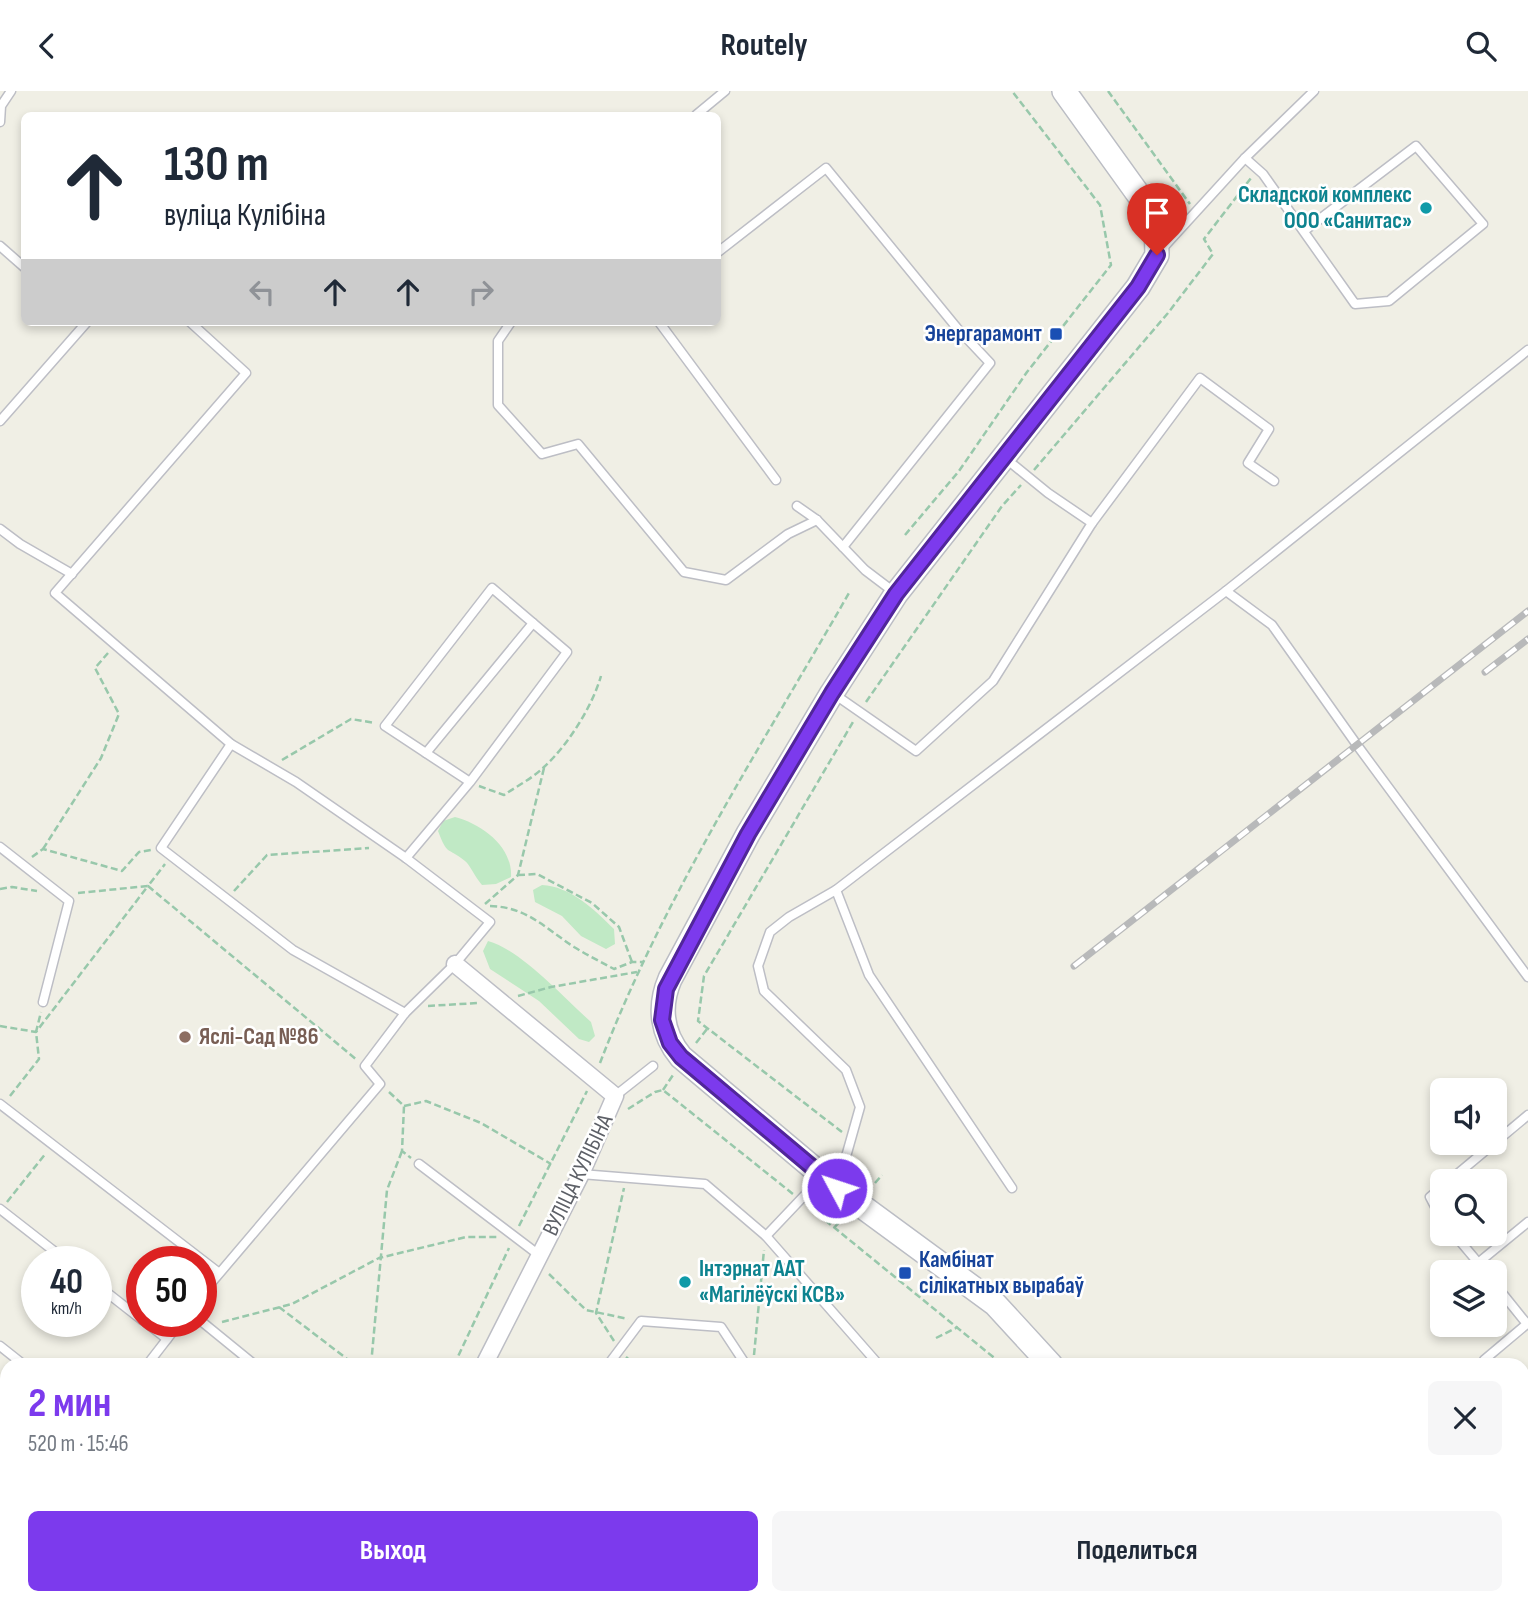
<!DOCTYPE html>
<html lang="ru">
<head>
<meta charset="utf-8">
<style>
  body { margin:0; font-family:"Sofia Sans Condensed",sans-serif; background:#f6f6f7; color:#1f2937; height:100vh; display:flex; flex-direction:column; font-size:26px; white-space:nowrap }
  * { box-sizing:border-box; margin:0 }
  p { font-size:23px; color:#747a83 }
  .icon { flex:none; width:38px; height:38px; fill:none; stroke:currentColor; stroke-width:2; stroke-linecap:round; stroke-linejoin:round }
  .map { position:relative; flex:1; overflow:hidden }
  .drawer { position:absolute; left:0px; top:1267px; width:1530px; height:247px; display:flex; flex-direction:column; background:#fff; border-radius:21px 21px 0 0; box-shadow:0 4px 10px #0003 }
  .drawer>* { flex:none }
  .guide { position:absolute; left:21px; top:21px; width:700px; height:214px; border-radius:10px; box-shadow:0 4px 10px #0003; background:#fff; color:#1f2937; overflow:hidden }
  .fabs { position:absolute; left:1430px; top:987px; display:grid; gap:14px }
  .fabs a { display:grid; place-items:center; width:77px; height:77px; border-radius:10px; background:#fff; box-shadow:0 4px 10px #0003; font-size:35px }
  .speed { position:absolute; left:21px; top:1155px; display:flex; gap:14px; font-size:35px; font-weight:700; text-align:center }
  .speed>* { display:grid; place-content:center; width:91px; height:91px; border-radius:50%; background:#fff; box-shadow:0 4px 10px #0003; line-height:1 }
  .speed small { font-size:18px; font-weight:400 }
  .speed .limit { border:10px solid #d22; background:#fff; color:#111 }
  .pin { position:absolute; display:grid; place-items:center; width:60px; height:60px; color:#fff; margin:-72px -30px; border-radius:50% 50% 50% 0; rotate:-45deg; box-shadow:0 0 7px #0007 }
  .pin .icon { rotate:45deg }
  .me { position:absolute; width:77px; margin:-38px; rotate:310deg; stroke-linejoin:round; filter:drop-shadow(0 0 5px #0008) }
  .turn { display:flex; align-items:center; gap:24px; height:147px; padding:0 28px; font-size:32px }
  .turn .icon { width:91px; height:91px; stroke-width:2.5 }
  .turn b { display:block; font-size:49px; line-height:60px }
  .lanes { display:flex; align-items:center; height:66px; padding:0 28px; background:#0003; justify-content:center; gap:35px; direction:ltr }
  .lanes .off { opacity:.35 }
  .round { display:grid; place-items:center; flex:none; width:74px; height:74px; border-radius:10px; background:#f6f6f7 }
  .overview { display:flex; align-items:center; justify-content:space-between; height:119px; padding:0 28px }
  h1 { font-size:42px; font-weight:700; line-height:52px; color:#7c3aed }
  .button { display:flex; gap:14px; margin-top:auto; padding:14px 28px }
  .button a { flex:1; height:80px; border-radius:10px; background:#7c3aed; color:#fff; font-size:28px; font-weight:700; line-height:80px; text-align:center }
  .button a+a { background:#f6f6f7; color:#1f2937 }
  header { display:flex; justify-content:space-between; align-items:center; height:91px; padding:0 28px; background:#fff; font-size:32px; font-weight:700 }
  .map>svg:first-child { display:block }
  .green { fill:#c0e9c5 }
  .lines { fill:none; stroke-linecap:round; stroke-linejoin:round }
  .service-casing { stroke:#bdbec5; stroke-width:11 }
  .minor-casing { stroke:#bdbec5; stroke-width:19 }
  .secondary-casing { stroke:#bbbdc4; stroke-width:26 }
  .primary-casing { stroke:#fadf55; stroke-width:28 }
  .path { stroke:#98c8ab; stroke-width:2.5; stroke-dasharray:7 3.5; stroke-linecap:butt }
  .service { stroke:#fff; stroke-width:8 }
  .minor { stroke:#fff; stroke-width:16 }
  .secondary { stroke:#fff; stroke-width:23 }
  .primary { stroke:#fffbab; stroke-width:24 }
  .rail-casing { stroke:#b8b9ba; stroke-width:7 }
  .rail { stroke:#fff; stroke-width:4.5; stroke-dasharray:13; stroke-linecap:butt }
  .route-casing { stroke:#51269a; stroke-width:18 }
  .route { stroke:#7c3aed; stroke-width:12 }
  .culture-dot { fill:#0f9aa8; stroke:#fff; stroke-width:2.5 }
  .transit-dot { fill:#1a4fb4; stroke:#fff; stroke-width:2.5 }
  .education-dot { fill:#8d6e63; stroke:#fff; stroke-width:2.5 }
  .labels { text-anchor:middle; dominant-baseline:central; stroke-width:5; stroke-linejoin:round; paint-order:stroke }
  .culture-label { font-size:23px; font-weight:bold; fill:#0d838f; stroke:#fff; text-anchor:end }
  .transit-label { font-size:23px; font-weight:bold; fill:#164399; stroke:#fff; text-anchor:end }
  .education-label { font-size:23px; font-weight:bold; fill:#785e54; stroke:#fff; text-anchor:start }
  .street-label { font-size:23px; fill:#5d6067; stroke:#fff }
</style>
</head>
<body>
<header><svg class="icon" aria-label="back" viewBox="0 0 24 24"><path d="M15 5l-7 7 7 7"/></svg>Routely<svg class="icon" aria-label="search" viewBox="0 0 24 24"><circle cx="10" cy="10" r="6"/><path d="M15 15l6 6"/></svg></header>
<div class="map">
<svg width="1528" height="1513" viewBox="0 0 1528 1513">
  <rect width="100%" height="100%" fill="#f0efe5"/>
  <!-- green -->
  <g class="green">
    <path d="M455 726C482 733 513 756 511 786L496 793 482 794C475 786 470 774 465 770 447 755 448 766 438 740L443 730Z"/>
    <path d="M542 794C570 795 595 819 614 838L615 853 606 858 581 845 562 825 535 811 533 799Z"/>
    <path d="M488 850C521 859 564 907 591 931L595 945 589 951 579 948 539 910 490 878 483 860Z"/>
    <path d="M550 1507H775L768 1513H551Z"/>
  </g>
  <g class="lines">
    <defs>
      <g id="service">
        <path d="M696 24 725 0"/>
        <path d="M0 31 1 15 11 0"/>
        <path d="M1245 67 1263 83 1355 213 1389 210 1483 133 1416 55 1304 140"/>
        <path d="M0 155 24 176"/>
        <path d="M1161 159 1245 67 1314 0"/>
        <path d="M718 161 826 77 957 237 990 272 843 456"/>
        <path d="M190 231 246 282 55 502 231 653 296 691 406 767 490 831 455 873 405 922 365 975 380 993 201 1204"/>
        <path d="M511 231 498 250V314L542 363 578 353 684 481 726 489 788 443 817 429"/>
        <path d="M659 231 776 389"/>
        <path d="M0 330 87 231"/>
        <path d="M797 415 817 429 865 479 894 501"/>
        <path d="M1092 432 1200 287 1269 338 1248 372 1274 390"/>
        <path d="M0 438 20 453 72 483"/>
        <path d="M1226 500 1272 534 1357 654 1528 886"/>
        <path d="M834 603 916 660 993 590 1092 432 1048 402 1005 367"/>
        <path d="M231 653 161 757 293 859 405 922"/>
        <path d="M426 662 533 532"/>
        <path d="M0 756 69 810 43 911"/>
        <path d="M406 767 470 691 567 561 492 497 385 635 470 691"/>
        <path d="M836 799 1226 500 1528 259"/>
        <path d="M615 1005 653 975"/>
        <path d="M0 1013 218 1181"/>
        <path d="M419 1073 539 1164"/>
        <path d="M581 1083 705 1093 766 1145 820 1088"/>
        <path d="M1449 1090 1528 1024"/>
        <path d="M838 1094 860 1016 846 979 764 900 758 875 770 841 789 826 836 799 869 884 1012 1097"/>
        <path d="M1442 1096 1430 1106 1442 1129"/>
        <path d="M0 1118 68 1171"/>
        <path d="M1454 1143 1486 1181"/>
        <path d="M766 1145 879 1274"/>
        <path d="M1478 1172 1528 1131"/>
        <path d="M1494 1192 1527 1233"/>
        <path d="M96 1193 142 1229"/>
        <path d="M144 1230 167 1248"/>
        <path d="M201 1230 255 1274"/>
        <path d="M0 1255 24 1274"/>
        <path d="M1484 1269 1528 1232"/>
        <path d="M147 1274 181 1230"/>
        <path d="M608 1274 641 1230 721 1236 746 1274"/>
        <path d="M1525 1513 1528 1505"/>
      </g>
      <g id="minor">
        <path d="M455 873 615 1005 581 1083 484 1274"/>
        <path d="M337 1513 343 1507"/>
        <path d="M372 1513V1507"/>
      </g>
      <path id="secondary" d="M1051 1274 995 1213 837 1097 681 966C662 943 658 916 670 888L748 743 832 602 896 503 1138 196 1157 164 1156 128 1064 0"/>
      <g id="primary">
        <path d="M1522 1361 1528 1358"/>
        <path d="M1522 1391 1528 1388"/>
        <path d="M0 1407 7 1412"/>
        <path d="M0 1440 7 1445"/>
        <path d="M118 1507 130 1513"/>
        <path d="M251 1507 289 1513"/>
        <path d="M1169 1513 1195 1507"/>
        <path d="M1257 1513 1276 1507"/>
      </g>
    </defs>
    <!-- service casing -->
    <use href="#service" class="service-casing"/>
    <!-- minor casing -->
    <use href="#minor" class="minor-casing"/>
    <!-- secondary casing -->
    <use href="#secondary" class="secondary-casing"/>
    <!-- primary casing -->
    <use href="#primary" class="primary-casing"/>
    <!-- path -->
    <g class="path">
      <path d="M1108 0 1190 113"/>
      <path d="M1034 379 1168 222 1213 163 1204 148 1251 87"/>
      <path d="M905 444 959 380 1027 281 1111 174 1100 114 1012 0"/>
      <path d="M866 611 1002 415 1021 394"/>
      <path d="M282 669 351 628 375 632"/>
      <path d="M479 695 504 704C517 695 533 687 544 676 568 654 592 616 601 585"/>
      <path d="M43 758 101 667 119 623 95 577 108 562"/>
      <path d="M32 766 43 758 122 780 139 761 151 759"/>
      <path d="M518 784 537 783 592 812 619 836 632 871"/>
      <path d="M0 798 12 796 37 800"/>
      <path d="M234 800 267 764 369 757"/>
      <path d="M78 802 148 795 165 773"/>
      <path d="M485 813 518 784 544 677"/>
      <path d="M490 815C527 816 545 837 574 856 587 864 601 871 614 878L632 871H643"/>
      <path d="M518 905 551 896 637 881"/>
      <path d="M428 915 477 912"/>
      <path d="M0 935 36 941 148 795 357 969"/>
      <path d="M696 952 707 938"/>
      <path d="M600 972C663 807 762 654 849 502"/>
      <path d="M663 999 673 984"/>
      <path d="M389 1001 404 1015 402 1060 411 1067"/>
      <path d="M10 1005 39 968 36 941 41 921"/>
      <path d="M404 1015 426 1010 481 1032 551 1073"/>
      <path d="M628 1018 655 1001 663 999 793 1103"/>
      <path d="M842 1041 698 930 704 885 853 631"/>
      <path d="M875 1092 882 1084"/>
      <path d="M7 1111 46 1062"/>
      <path d="M809 1116 1003 1274"/>
      <path d="M519 1135 587 1000"/>
      <path d="M834 1137 845 1124"/>
      <path d="M549 1183 586 1219 628 1228"/>
      <path d="M279 1216 355 1274"/>
      <path d="M222 1231 292 1213 379 1167 466 1146H497"/>
      <path d="M936 1247 958 1236"/>
      <path d="M614 1250 596 1222 624 1097"/>
      <path d="M754 1264 764 1159"/>
      <path d="M626 1266 635 1274"/>
      <path d="M371 1274 387 1099 402 1060"/>
      <path d="M454 1274 509 1157"/>
      <path d="M1522 1297 1528 1293"/>
      <path d="M1522 1427 1528 1424"/>
      <path d="M0 1490 7 1495"/>
      <path d="M26 1507 36 1513"/>
      <path d="M525 1507 530 1513"/>
      <path d="M965 1507 984 1513"/>
      <path d="M1041 1513 1082 1507"/>
      <path d="M1352 1513 1365 1507"/>
    </g>
    <!-- service -->
    <use href="#service" class="service"/>
    <!-- minor -->
    <use href="#minor" class="minor"/>
    <!-- secondary -->
    <use href="#secondary" class="secondary"/>
    <!-- primary -->
    <use href="#primary" class="primary"/>
    <defs>
      <g id="rail">
        <path d="M1485 581 1528 548"/>
        <path d="M1074 875 1528 520"/>
      </g>
    </defs>
    <!-- rail casing -->
    <use href="#rail" class="rail-casing"/>
    <!-- rail -->
    <use href="#rail" class="rail"/>
  </g>
  <g class="lines">
    <defs>
      <path id="route" d="M837 1097 681 966 670 952 662 929 666 898 748 743 832 602 896 503 1138 196 1157 164"/>
    </defs>
    <!-- route casing -->
    <use href="#route" class="route-casing"/>
    <!-- route -->
    <use href="#route" class="route"/>
  </g>
  <!-- markers -->
  <g class="culture-dot">
    <circle cx="1426" cy="117" r="7"/>
    <circle cx="685" cy="1191" r="7"/>
  </g>
  <g class="transit-dot">
    <rect x="1049" y="236" width="14" height="14" rx="3.5"/>
    <rect x="898" y="1175" width="14" height="14" rx="3.5"/>
  </g>
  <circle class="education-dot" cx="185" cy="946" r="7"/>
  <g class="labels">
    <!-- culture labels -->
    <g class="culture-label">
      <text x="1412" y="104">Складской комплекс<tspan x="1412" dy="26">ООО «Санитас»</tspan></text>
      <text x="699" y="1178" text-anchor="start">Інтэрнат ААТ<tspan x="699" dy="26">«Магілёўскі КСВ»</tspan></text>
    </g>
    <!-- transit labels -->
    <g class="transit-label">
      <text x="1042" y="243">Энергарамонт</text>
      <text x="919" y="1169" text-anchor="start">Камбінат<tspan x="919" dy="26">сілікатных вырабаў</tspan></text>
    </g>
    <!-- education labels -->
    <g class="education-label">
      <text x="199" y="946">Яслі-Сад №86</text>
    </g>
    <!-- street labels -->
    <g class="street-label">
      <text transform="translate(578 1084) rotate(-64)">ВУЛІЦА КУЛІБІНА</text>
    </g>
  </g>
</svg>
<div class="fabs">
<a><svg class="icon" aria-label="sound" viewBox="0 0 24 24"><path d="M4 9h4l5-4v14l-5-4H4zM17 9q2 3 0 6"/></svg></a>
<a><svg class="icon" aria-label="search" viewBox="0 0 24 24"><circle cx="10" cy="10" r="6"/><path d="M15 15l6 6"/></svg></a>
<a><svg class="icon" aria-label="layers" viewBox="0 0 24 24"><path d="M12 4l9 5-9 5-9-5zM3 14l9 5 9-5"/></svg></a>
</div>
<div class="speed"><div>40<small>km/h</small></div><div class="limit">50</div></div>
<div class="pin" style="left:1157px;top:164px;background:#d93025"><svg class="icon" aria-label="arrive" viewBox="0 0 24 24"><path d="M6 21V4h12l-3 4 3 4H6"/></svg></div>
<svg class="me" style="left:837px;top:1097px" viewBox="-20 -20 40 40"><circle r="17" fill="#7c3aed" stroke="#fff" stroke-width="3"/><path d="M0-11L8 9 0 5-8 9z" fill="#fff"/></svg>
<div class="guide">
<div class="turn"><svg class="icon" aria-label="ahead" viewBox="0 0 24 24"><path d="M12 20V5M6 11l6-6 6 6"/></svg><div><b>130 m</b>вуліца Кулібіна</div></div>
<div class="lanes"><svg class="icon off" aria-label="left" viewBox="0 0 24 24"><path d="M17 20v-9H6M10 6l-5 5 5 5"/></svg><svg class="icon" aria-label="ahead" viewBox="0 0 24 24"><path d="M12 20V5M6 11l6-6 6 6"/></svg><svg class="icon" aria-label="ahead" viewBox="0 0 24 24"><path d="M12 20V5M6 11l6-6 6 6"/></svg><svg class="icon off" aria-label="right" viewBox="0 0 24 24"><path d="M7 20v-9h11M14 6l5 5-5 5"/></svg></div>
</div>
<section class="drawer">
<div class="overview"><div><h1>2 мин</h1><p>520 m · 15:46</p></div><a class="round"><svg class="icon" aria-label="close" viewBox="0 0 24 24"><path d="M6 6l12 12M18 6L6 18"/></svg></a></div>
<div class="button"><a>Выход</a><a>Поделиться</a></div>
</section>
</div>
</body>
</html>
